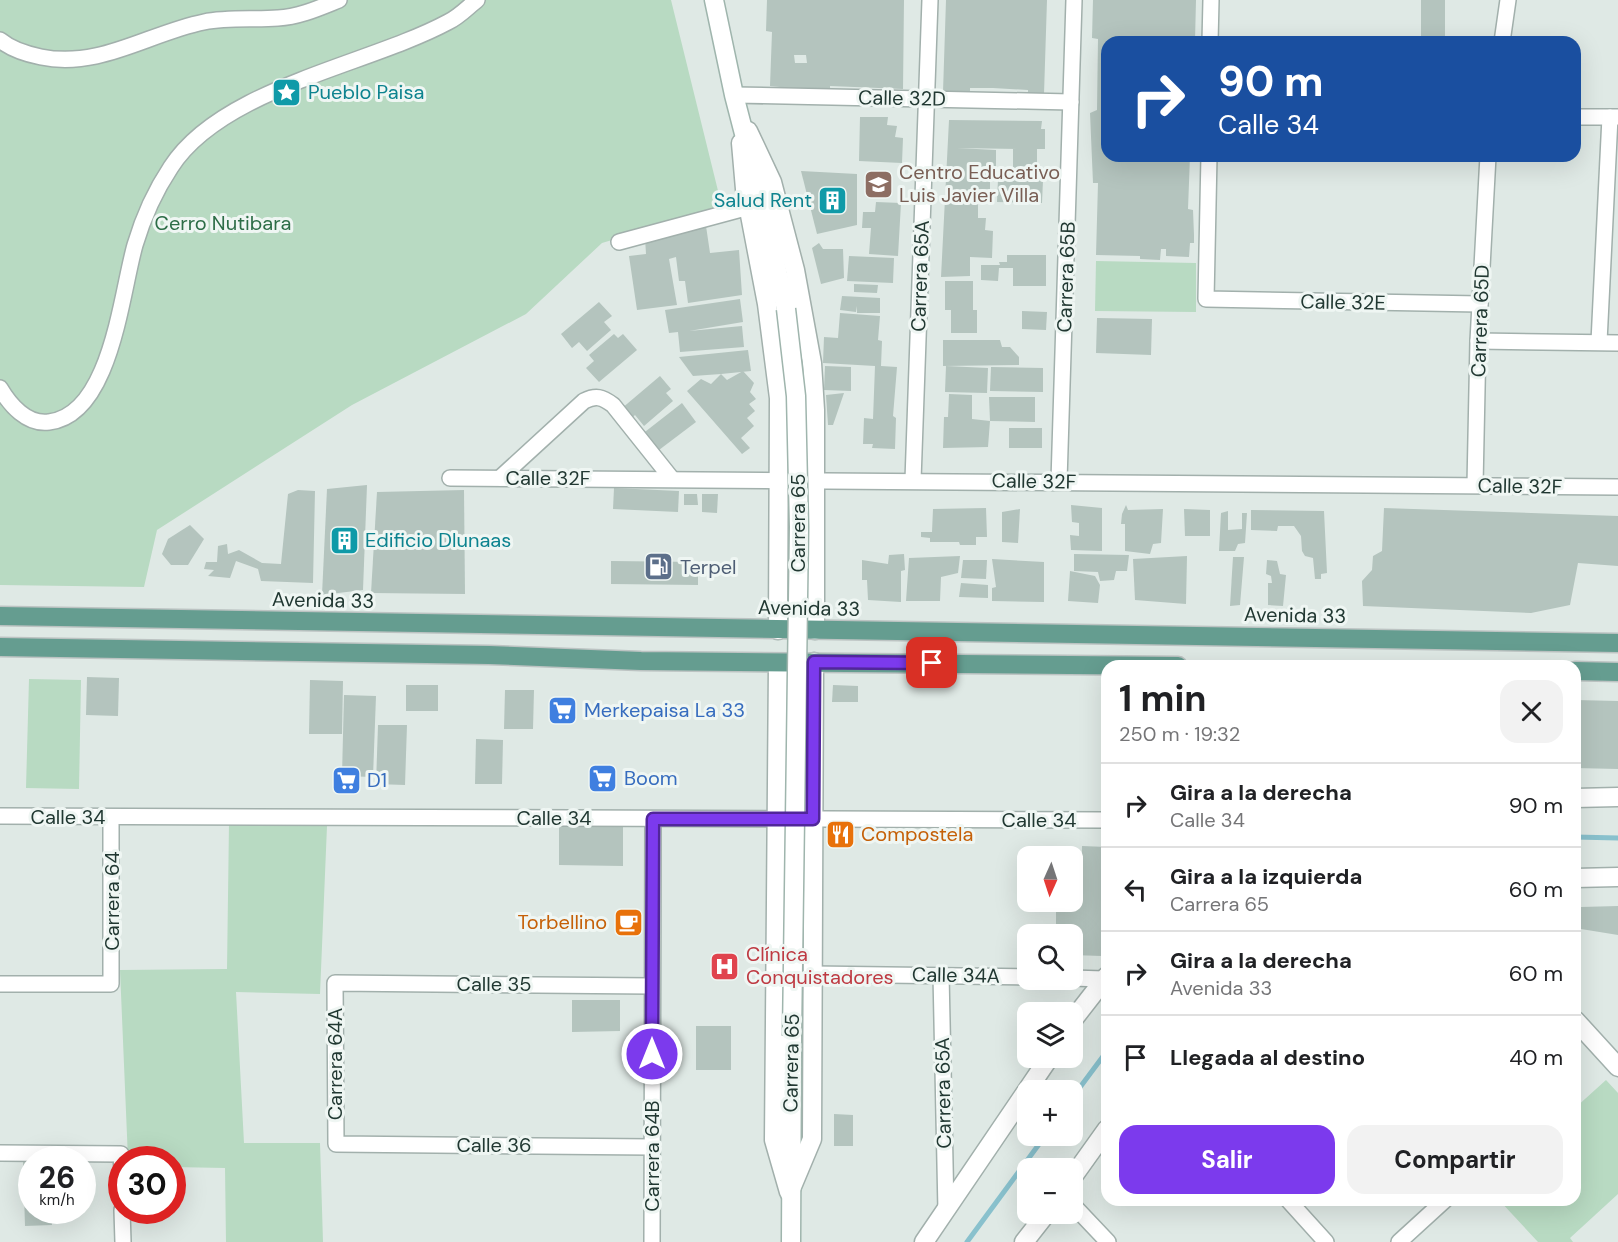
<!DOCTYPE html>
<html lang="es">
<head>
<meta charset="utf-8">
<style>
  body { margin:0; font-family:"DM Sans",sans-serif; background:#f2f2f2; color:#202124; height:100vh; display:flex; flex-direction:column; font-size:22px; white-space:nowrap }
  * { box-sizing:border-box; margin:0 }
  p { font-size:20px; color:#757577 }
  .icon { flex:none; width:33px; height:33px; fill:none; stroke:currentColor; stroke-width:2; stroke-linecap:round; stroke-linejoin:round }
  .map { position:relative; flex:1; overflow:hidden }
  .sheet { position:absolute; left:1101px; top:660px; width:480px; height:546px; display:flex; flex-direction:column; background:#fff; border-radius:18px; box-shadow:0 6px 24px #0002 }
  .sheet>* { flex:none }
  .guide { position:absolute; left:1101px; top:36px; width:480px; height:126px; border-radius:18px; box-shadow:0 6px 24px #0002; background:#1a4fa0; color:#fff; overflow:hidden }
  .needle { width:39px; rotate:183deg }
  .tools { position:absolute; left:1017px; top:846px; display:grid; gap:12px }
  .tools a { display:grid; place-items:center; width:66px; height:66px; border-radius:12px; background:#fff; box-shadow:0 6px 24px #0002; font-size:30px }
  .speed { position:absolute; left:18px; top:1146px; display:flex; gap:12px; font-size:30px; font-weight:700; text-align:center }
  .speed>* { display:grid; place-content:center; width:78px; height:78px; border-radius:50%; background:#fff; box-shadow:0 6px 24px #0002; line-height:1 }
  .speed small { font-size:15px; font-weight:400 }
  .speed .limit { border:9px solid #d22; background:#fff; color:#111 }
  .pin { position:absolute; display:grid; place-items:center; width:51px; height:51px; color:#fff; margin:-26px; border-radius:12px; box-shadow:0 3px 9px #0006 }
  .me { position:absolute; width:66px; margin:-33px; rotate:0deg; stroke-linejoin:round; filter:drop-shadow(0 0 4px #0008) }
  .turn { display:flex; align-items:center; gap:21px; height:126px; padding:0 18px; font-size:27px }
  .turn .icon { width:78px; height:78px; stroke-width:2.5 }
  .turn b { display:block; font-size:42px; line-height:51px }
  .round { display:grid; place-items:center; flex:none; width:63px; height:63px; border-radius:18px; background:#f2f2f2 }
  .summary { display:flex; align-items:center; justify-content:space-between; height:102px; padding:0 18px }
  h1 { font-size:36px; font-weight:700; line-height:45px }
  .action { display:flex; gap:12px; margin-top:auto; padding:12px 18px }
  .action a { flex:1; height:69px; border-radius:18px; background:#7c3aed; color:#fff; font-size:24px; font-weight:700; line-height:69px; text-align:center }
  .action a+a { background:#f2f2f2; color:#202124 }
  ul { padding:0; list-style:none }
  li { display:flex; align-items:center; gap:18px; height:84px; padding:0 18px; border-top:2px solid #e0e0e0 }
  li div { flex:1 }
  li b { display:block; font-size:22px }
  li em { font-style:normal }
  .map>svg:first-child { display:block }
  .green { fill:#b8dac2 }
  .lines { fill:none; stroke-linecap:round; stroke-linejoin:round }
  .stream { stroke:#89c1cd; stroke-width:5 }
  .building { fill:#b4c4be; fill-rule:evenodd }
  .minor-casing { stroke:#a2b0ac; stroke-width:18 }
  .tertiary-casing { stroke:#a2b0ac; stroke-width:21 }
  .secondary-casing { stroke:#9fb5ad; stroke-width:21 }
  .primary-casing { stroke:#bcc3c2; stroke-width:21 }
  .minor { stroke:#fff; stroke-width:15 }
  .tertiary { stroke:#fff; stroke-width:18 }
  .secondary { stroke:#fff; stroke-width:18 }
  .primary { stroke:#659d90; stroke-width:18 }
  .secondary-bridge-casing { stroke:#9fb5ad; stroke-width:21; stroke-linecap:butt }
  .secondary-bridge { stroke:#fff; stroke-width:18 }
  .route-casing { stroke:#51269a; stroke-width:15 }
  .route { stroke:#7c3aed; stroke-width:10 }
  .labels { text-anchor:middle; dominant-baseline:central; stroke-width:6; stroke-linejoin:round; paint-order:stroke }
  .culture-label { font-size:20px; fill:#0d838f; stroke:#eff6f3; text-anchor:start }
  .street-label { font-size:20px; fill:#213832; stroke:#eff6f3 }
  .education-label { font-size:20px; fill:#785e54; stroke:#eff6f3; text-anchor:start }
  .park-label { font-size:20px; fill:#2d6d47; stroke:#eff6f3 }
  .service-label { font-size:20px; fill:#4e5e75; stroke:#eff6f3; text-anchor:start }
  .shop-label { font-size:20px; fill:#366cbe; stroke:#eff6f3; text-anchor:start }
  .food-label { font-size:20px; fill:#c56008; stroke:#eff6f3; text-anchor:start }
  .health-label { font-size:20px; fill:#be3a42; stroke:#eff6f3; text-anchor:start }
</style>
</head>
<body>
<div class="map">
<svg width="1618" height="1242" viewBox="0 0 1618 1242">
  <rect width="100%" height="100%" fill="#dfe9e5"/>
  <!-- green -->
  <g class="green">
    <path d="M0 0H671L722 207 602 243 526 314 352 405 157 530 144 587 0 585Z"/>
    <path d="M1096 261 1196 263V312L1095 311Z"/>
    <path d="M29 679 81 680 79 789 26 788Z"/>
    <path d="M229 823 327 826 320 994 236 992 244 1143H320L323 1242H226L225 1168 173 1167 172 1160 128 1159 120 970 227 969Z"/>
    <path d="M1606 1080 1618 1093V1194L1570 1238 1573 1242H1538L1499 1200H1575V1108Z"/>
  </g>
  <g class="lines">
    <!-- stream -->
    <g class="stream">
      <path d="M1575 837 1618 838"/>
      <path d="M1072 1098 1107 1051"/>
      <path d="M967 1242 1045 1136"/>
    </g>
  </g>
  <!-- building -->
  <g class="building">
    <path d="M767 0H904L903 89 830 86V90H810L770 86 772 32 766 31ZM794 55H806L807 63H795Z"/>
    <path d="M946 0H1047L1044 94 1028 93V90L993 88H970V92H943Z"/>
    <path d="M1093 0H1196L1195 41 1144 42V39L1139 38 1130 42H1107V156L1142 159 1190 156 1188 209 1193 210 1194 235V243H1190L1189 257 1166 256V249H1161L1160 260 1140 259V256L1096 255 1098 183H1093L1090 113 1097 110 1098 39 1092 38Z"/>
    <rect x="1421" y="0" width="24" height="42"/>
    <path d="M860 117H888L887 125 897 126 895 137 903 138 902 163 859 161Z"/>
    <path d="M949 120 1042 121 1041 129H1045V149H1037V175H1013V149H1021L957 148 996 150V170H988L987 176H969L990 177V189H978V218H986L985 230 993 231 992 258 970 257V276L941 277Z"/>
    <path d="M801 171 857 174V225L817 234Z"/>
    <path d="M998 179 1043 180 1042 203 997 202Z"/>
    <path d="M876 202 901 203 898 256 869 254 871 228H862L863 212H875Z"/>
    <path d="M706 226 710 253 739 250 742 295 688 303 685 281H679L676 257 669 259 677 305 637 310 629 256 646 254 645 238Z"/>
    <path d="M819 243 823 249H843L844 278 821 284 812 248Z"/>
    <path d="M1007 255H1046V286H1013V268H999L998 281 981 280V265H1000L999 262H1007Z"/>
    <path d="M849 256 894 258 893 283 847 281Z"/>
    <path d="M945 281H973V310H977V333H951V310H945Z"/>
    <path d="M854 284 878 285 877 293 854 292Z"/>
    <path d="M842 296 880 298V313H857V306L856 312 840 310Z"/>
    <path d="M740 299 743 322 689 331 742 326 744 347 680 352 678 332 669 333 665 310Z"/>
    <path d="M599 302 612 316 604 322 611 330 587 351 579 342 572 348 561 334Z"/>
    <path d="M1022 311 1047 312 1046 330 1022 329Z"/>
    <path d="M840 313 880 316 878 340 882 341 881 366 897 367 893 416 896 418 895 449 872 448 873 444H863L864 418 873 419 875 366 823 363 824 337 838 338Z"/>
    <path d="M1097 318 1152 319 1151 355 1096 353Z"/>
    <path d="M614 334 618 338 623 334 637 350 599 382 586 368 594 361 589 355Z"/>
    <path d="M943 340H1000L1002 347H1010L1019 357V365L943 366Z"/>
    <path d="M748 350 751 371 721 374 693 376 679 357Z"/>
    <path d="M825 366 851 367V391L824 390Z"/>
    <path d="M946 366 988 368 987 393 945 392Z"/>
    <path d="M991 367 1043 368V392L990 391Z"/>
    <path d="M743 371 754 383 750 392 756 399 749 404 755 411 747 418 754 426 741 438 750 448 742 454 687 391 701 379 711 384 721 374 727 380Z"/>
    <path d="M660 376 671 389 666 393 673 401 644 426 635 415 630 420 621 409Z"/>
    <path d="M844 393 833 425H828L826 395Z"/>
    <path d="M949 394 972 395V419L990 421 988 447 943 448 944 417H948Z"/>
    <path d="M989 397H1035V422L990 421Z"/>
    <path d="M682 403 696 422 655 453 641 435Z"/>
    <rect x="1009" y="428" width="33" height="20"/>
    <path d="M367 485 363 590 322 595 327 489Z"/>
    <path d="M614 488 679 491 678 512 613 509Z"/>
    <path d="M298 490 315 491 313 583 261 581 258 569 236 561 230 578 208 576 214 570 204 569 206 562H217L218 546 227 544 228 554 239 550 262 563 281 564 288 494Z"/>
    <path d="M464 490 465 594 371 593 377 492Z"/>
    <path d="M684 494H697L698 505H684Z"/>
    <path d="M702 494H718L717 513 702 512Z"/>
    <path d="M1071 505 1102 508V551L1071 550 1070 535 1079 536V523L1072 522Z"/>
    <path d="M1126 505 1128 510 1163 509 1161 543 1153 544 1150 554 1125 551V524H1121L1122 514Z"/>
    <path d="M986 508 987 537H976V545H960L959 542H930V538L921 537V532H932L933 509Z"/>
    <path d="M1384 508 1618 516V566L1578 563 1570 605 1531 613 1363 606 1362 581 1372 570 1373 556 1382 551Z"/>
    <path d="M1020 509 1018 543 1002 542V512Z"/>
    <path d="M1184 509 1210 510V536H1185Z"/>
    <path d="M1251 510 1324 511 1327 573 1321 574V579H1315L1313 558 1305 556 1302 551 1301 536 1294 526H1278L1277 531 1251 530Z"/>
    <path d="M1228 511V530L1242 529V513H1247L1245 543 1238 544 1235 551H1219L1221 513Z"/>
    <path d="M190 525 204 539 188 565H171L162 554 168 539Z"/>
    <path d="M904 554 905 570 901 571V602L868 600 867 580H862V560L888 564 889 555Z"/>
    <path d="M1074 554 1129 555 1127 571H1116L1114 580 1100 581 1098 572 1074 571Z"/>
    <path d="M960 556 958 573 941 577 940 601H906L909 558Z"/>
    <path d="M1187 556 1186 604 1135 600 1133 559Z"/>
    <path d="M1233 557H1244L1240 605 1230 606Z"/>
    <path d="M992 559 1044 562V602L992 601V588L996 587Z"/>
    <path d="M963 560H987L986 579 961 578Z"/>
    <path d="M1267 560 1277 561 1280 574 1286 575 1283 606 1268 605V583H1272L1271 576 1266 574Z"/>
    <path d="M611 561 698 562V585L611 584Z"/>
    <path d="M1070 571 1095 576 1100 585 1098 603 1068 601Z"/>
    <path d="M961 583 988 585V598L959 597Z"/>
    <path d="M87 677 119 678 118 716 86 715Z"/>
    <path d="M310 680 343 681 342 734H309Z"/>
    <rect x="406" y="685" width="32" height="26"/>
    <path d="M833 685 858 686V702H832Z"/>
    <path d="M505 690H534L533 729H504Z"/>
    <path d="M344 695 376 696 373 777 342 776Z"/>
    <path d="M1575 700 1618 701V769L1575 768Z"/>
    <path d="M378 725H407L405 785 376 784Z"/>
    <path d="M476 739 503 740 502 784H475Z"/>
    <path d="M559 822 623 823V866L559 865Z"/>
    <path d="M1082 846 1107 847V950L1102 956 1072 955V934H1056V903H1081Z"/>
    <path d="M1618 906V935L1581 929 1575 934V910H1581V907Z"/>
    <path d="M572 1000H620V1031L572 1032Z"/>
    <rect x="696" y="1026" width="35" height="44"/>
    <path d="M834 1114 853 1115V1146H834Z"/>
    <path d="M23 1161H32V1210H51L52 1225 25 1226Z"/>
  </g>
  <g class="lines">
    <defs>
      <g id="minor">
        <path d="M0 40C12 50 26 54 41 57 100 69 149 33 204 22 228 17 254 20 278 18 299 17 319 8 339 0"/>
        <path d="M1210 42 1211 0"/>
        <path d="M1502 42 1508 0"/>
        <path d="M734 95 1071 102"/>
        <path d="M1575 117H1618"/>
        <path d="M1209 156 1206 299 1480 304"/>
        <path d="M619 242 749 207"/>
        <path d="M1478 341 1618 343"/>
        <path d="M1599 342 1610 117"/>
        <path d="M0 388C10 405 27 425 49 422 111 415 121 294 135 245 143 218 155 191 171 167 222 88 368 65 448 22 459 17 468 7 477 0"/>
        <path d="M450 478 1618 487"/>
        <path d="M500 478 584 401C596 395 602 397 613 405L672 479"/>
        <path d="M913 480 930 0"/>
        <path d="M1059 481 1074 0"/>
        <path d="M1475 485 1478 341 1488 156"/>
        <path d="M0 816 1107 820"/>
        <path d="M812 974 1028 977"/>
        <path d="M941 974 946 1211"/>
        <path d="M1072 978 1104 979"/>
        <path d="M0 984H111V817"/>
        <path d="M652 1147 336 1144 335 983 652 986"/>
        <path d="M0 1153 121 1154 122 1172"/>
        <path d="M1288 1200 1326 1242"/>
        <path d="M1072 1204 1108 1242"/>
        <path d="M122 1210 123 1242"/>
        <path d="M652 1242 653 819"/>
        <path d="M1399 1242 1445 1200"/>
      </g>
      <g id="tertiary">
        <path d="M748 131 772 182 795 270 812 363 815 410V630"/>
        <path d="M741 143 745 189 767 304 779 398 778 630"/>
        <path d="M778 663 774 1140 789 1192"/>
        <path d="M1575 798 1618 797"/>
        <path d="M1575 878 1618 877"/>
        <path d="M1575 1020 1618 1067"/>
        <path d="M1072 1021 1107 976"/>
        <path d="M1072 1178 1107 1129"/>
        <path d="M791 1189 812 1139 814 662"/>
        <path d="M924 1242 1049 1058"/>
        <path d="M1024 1242 1046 1214"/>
      </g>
      <g id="secondary">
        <path d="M714 0 734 95 757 184 786 309"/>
        <path d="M791 1242 792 1036"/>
      </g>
      <g id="primary">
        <path d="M0 616 1618 643"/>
        <path d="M0 647 489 655 641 661 1178 666"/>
        <path d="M1575 671 1618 672"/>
      </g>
    </defs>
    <!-- minor casing -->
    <use href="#minor" class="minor-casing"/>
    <!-- tertiary casing -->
    <use href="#tertiary" class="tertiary-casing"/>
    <!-- secondary casing -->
    <use href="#secondary" class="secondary-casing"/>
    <!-- primary casing -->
    <use href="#primary" class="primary-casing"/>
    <!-- minor -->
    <use href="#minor" class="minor"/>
    <!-- tertiary -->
    <use href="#tertiary" class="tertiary"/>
    <!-- secondary -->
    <use href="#secondary" class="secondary"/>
    <!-- primary -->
    <use href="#primary" class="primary"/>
    <defs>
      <path id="secondary-bridge" d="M786 309 796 396 799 527 792 1036"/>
    </defs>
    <!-- secondary-bridge casing -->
    <use href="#secondary-bridge" class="secondary-bridge-casing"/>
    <!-- secondary-bridge -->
    <use href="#secondary-bridge" class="secondary-bridge"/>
  </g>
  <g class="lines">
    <defs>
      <path id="route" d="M652 1054 653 819H813L814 662 932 663"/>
    </defs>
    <!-- route casing -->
    <use href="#route" class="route-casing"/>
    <!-- route -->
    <use href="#route" class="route"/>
  </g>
  <!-- icons -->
  <defs>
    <symbol id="sight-square" viewBox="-11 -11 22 22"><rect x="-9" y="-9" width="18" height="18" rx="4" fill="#0f9aa8" stroke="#eff6f3"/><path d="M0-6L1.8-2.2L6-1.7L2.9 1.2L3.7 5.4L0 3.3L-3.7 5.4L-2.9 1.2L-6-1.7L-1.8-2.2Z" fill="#fff"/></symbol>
    <symbol id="school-square" viewBox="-11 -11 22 22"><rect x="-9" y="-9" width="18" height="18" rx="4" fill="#8d6e63" stroke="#eff6f3"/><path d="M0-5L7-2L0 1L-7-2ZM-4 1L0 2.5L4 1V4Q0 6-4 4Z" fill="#fff"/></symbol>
    <symbol id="building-square" viewBox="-11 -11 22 22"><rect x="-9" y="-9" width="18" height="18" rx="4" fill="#0f9aa8" stroke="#eff6f3"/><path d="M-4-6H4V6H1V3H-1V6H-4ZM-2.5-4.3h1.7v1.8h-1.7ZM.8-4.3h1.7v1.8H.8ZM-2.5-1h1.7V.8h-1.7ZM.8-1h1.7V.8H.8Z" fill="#fff"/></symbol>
    <symbol id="fuel-square" viewBox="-11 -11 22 22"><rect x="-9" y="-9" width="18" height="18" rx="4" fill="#5c6f8a" stroke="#eff6f3"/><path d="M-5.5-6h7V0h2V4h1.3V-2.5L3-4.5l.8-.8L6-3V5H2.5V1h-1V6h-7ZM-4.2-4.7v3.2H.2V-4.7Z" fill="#fff"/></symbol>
    <symbol id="supermarket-square" viewBox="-11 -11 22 22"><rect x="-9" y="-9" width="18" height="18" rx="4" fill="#3f7fe0" stroke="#eff6f3"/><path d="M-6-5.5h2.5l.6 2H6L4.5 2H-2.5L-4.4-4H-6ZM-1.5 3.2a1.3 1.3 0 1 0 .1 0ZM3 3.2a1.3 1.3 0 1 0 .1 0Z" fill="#fff"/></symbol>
    <symbol id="restaurant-square" viewBox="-11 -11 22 22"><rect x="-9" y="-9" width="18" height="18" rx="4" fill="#e8710a" stroke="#eff6f3"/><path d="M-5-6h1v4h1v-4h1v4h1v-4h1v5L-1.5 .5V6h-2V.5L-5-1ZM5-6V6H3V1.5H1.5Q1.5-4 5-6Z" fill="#fff"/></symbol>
    <symbol id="cafe-square" viewBox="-11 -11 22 22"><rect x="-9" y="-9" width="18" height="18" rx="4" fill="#e8710a" stroke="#eff6f3"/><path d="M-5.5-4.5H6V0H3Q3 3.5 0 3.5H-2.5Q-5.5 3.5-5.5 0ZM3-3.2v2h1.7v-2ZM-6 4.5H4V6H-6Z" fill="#fff"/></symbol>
    <symbol id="hospital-square" viewBox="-11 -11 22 22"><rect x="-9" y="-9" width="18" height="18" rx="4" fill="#e0444e" stroke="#eff6f3"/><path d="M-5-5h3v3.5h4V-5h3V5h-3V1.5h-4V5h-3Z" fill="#fff"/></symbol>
  </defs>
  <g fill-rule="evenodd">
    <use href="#sight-square" x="270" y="76" width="33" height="33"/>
    <use href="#school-square" x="862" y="168" width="33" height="33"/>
    <use href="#building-square" x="816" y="184" width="33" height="33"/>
    <use href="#building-square" x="328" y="524" width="33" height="33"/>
    <use href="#fuel-square" x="642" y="550" width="33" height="33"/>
    <use href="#supermarket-square" x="546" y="694" width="33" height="33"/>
    <use href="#supermarket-square" x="586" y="762" width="33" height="33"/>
    <use href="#supermarket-square" x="330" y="764" width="33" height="33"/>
    <use href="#restaurant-square" x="824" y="818" width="33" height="33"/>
    <use href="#cafe-square" x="612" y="906" width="33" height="33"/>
    <use href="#hospital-square" x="708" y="950" width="33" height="33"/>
  </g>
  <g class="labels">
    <!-- culture labels -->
    <g class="culture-label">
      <text x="308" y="92">Pueblo Paisa</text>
      <text x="812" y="200" text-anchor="end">Salud Rent</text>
      <text x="365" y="540">Edificio Dlunaas</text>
    </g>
    <!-- street labels -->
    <g class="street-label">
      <text transform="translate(902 98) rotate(1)">Calle 32D</text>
      <text transform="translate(920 276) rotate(-88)">Carrera 65A</text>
      <text transform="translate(1066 277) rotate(-88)">Carrera 65B</text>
      <text transform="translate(1343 302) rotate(1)">Calle 32E</text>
      <text transform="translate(1480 321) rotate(-88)">Carrera 65D</text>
      <text x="548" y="478">Calle 32F</text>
      <text transform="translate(1034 481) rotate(1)">Calle 32F</text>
      <text transform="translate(1520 486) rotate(1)">Calle 32F</text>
      <text transform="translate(798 523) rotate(-90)">Carrera 65</text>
      <text transform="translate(323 600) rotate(1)">Avenida 33</text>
      <text transform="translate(809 608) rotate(1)">Avenida 33</text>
      <text transform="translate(1295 615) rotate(1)">Avenida 33</text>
      <text x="68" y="817">Calle 34</text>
      <text x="554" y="818">Calle 34</text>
      <text x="1039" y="820">Calle 34</text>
      <text transform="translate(112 901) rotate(-90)">Carrera 64</text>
      <text transform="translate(956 975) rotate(1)">Calle 34A</text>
      <text x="494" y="984">Calle 35</text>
      <text transform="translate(791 1063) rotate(-89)">Carrera 65</text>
      <text transform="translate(335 1064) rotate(-90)">Carrera 64A</text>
      <text transform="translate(943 1093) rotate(-91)">Carrera 65A</text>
      <text x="494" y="1145">Calle 36</text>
      <text transform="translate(652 1156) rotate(-90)">Carrera 64B</text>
    </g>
    <!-- education labels -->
    <g class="education-label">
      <text x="899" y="172">Centro Educativo<tspan x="899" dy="23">Luis Javier Villa</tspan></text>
    </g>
    <!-- park labels -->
    <g class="park-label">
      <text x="223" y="223">Cerro Nutibara</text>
    </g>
    <!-- service labels -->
    <g class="service-label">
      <text x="680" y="567">Terpel</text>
    </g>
    <!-- shop labels -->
    <g class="shop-label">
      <text x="584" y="710">Merkepaisa La 33</text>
      <text x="624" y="778">Boom</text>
      <text x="367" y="780">D1</text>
    </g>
    <!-- food labels -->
    <g class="food-label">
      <text x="861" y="834">Compostela</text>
      <text x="607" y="922" text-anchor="end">Torbellino</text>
    </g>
    <!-- health labels -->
    <g class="health-label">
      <text x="746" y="954">Clínica<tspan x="746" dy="23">Conquistadores</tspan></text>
    </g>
  </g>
</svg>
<div class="tools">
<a><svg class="needle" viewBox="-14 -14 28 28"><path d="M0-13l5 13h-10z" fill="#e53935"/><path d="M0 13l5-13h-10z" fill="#757577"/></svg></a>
<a><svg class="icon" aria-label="search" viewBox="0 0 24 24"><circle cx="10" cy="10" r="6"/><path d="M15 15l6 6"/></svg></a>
<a><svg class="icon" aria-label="layers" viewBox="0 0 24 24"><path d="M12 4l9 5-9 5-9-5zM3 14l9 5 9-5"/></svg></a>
<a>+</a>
<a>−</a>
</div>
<div class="speed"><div>26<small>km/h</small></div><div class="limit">30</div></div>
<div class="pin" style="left:932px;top:663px;background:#d93025"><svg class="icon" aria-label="arrive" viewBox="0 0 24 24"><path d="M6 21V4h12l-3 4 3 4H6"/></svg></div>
<svg class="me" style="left:652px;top:1054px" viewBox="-20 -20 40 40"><circle r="17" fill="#7c3aed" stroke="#fff" stroke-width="3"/><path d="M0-11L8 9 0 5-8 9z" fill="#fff"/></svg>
<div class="guide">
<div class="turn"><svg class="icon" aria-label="right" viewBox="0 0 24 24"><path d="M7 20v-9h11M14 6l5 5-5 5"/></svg><div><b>90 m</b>Calle 34</div></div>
</div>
<section class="sheet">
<div class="summary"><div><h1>1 min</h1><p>250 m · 19:32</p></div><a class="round"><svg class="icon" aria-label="close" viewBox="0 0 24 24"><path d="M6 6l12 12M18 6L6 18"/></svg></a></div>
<ul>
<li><svg class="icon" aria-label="right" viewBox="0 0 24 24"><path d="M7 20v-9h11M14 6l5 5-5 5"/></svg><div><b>Gira a la derecha</b><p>Calle 34</p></div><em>90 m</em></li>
<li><svg class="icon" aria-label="left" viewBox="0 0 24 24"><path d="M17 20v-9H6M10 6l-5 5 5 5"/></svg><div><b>Gira a la izquierda</b><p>Carrera 65</p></div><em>60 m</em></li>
<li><svg class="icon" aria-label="right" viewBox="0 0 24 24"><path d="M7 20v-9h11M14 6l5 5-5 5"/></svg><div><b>Gira a la derecha</b><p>Avenida 33</p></div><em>60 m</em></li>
<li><svg class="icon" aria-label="arrive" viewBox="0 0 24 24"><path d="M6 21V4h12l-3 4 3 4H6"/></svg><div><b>Llegada al destino</b></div><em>40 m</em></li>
</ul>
<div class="action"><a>Salir</a><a>Compartir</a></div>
</section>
</div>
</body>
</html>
